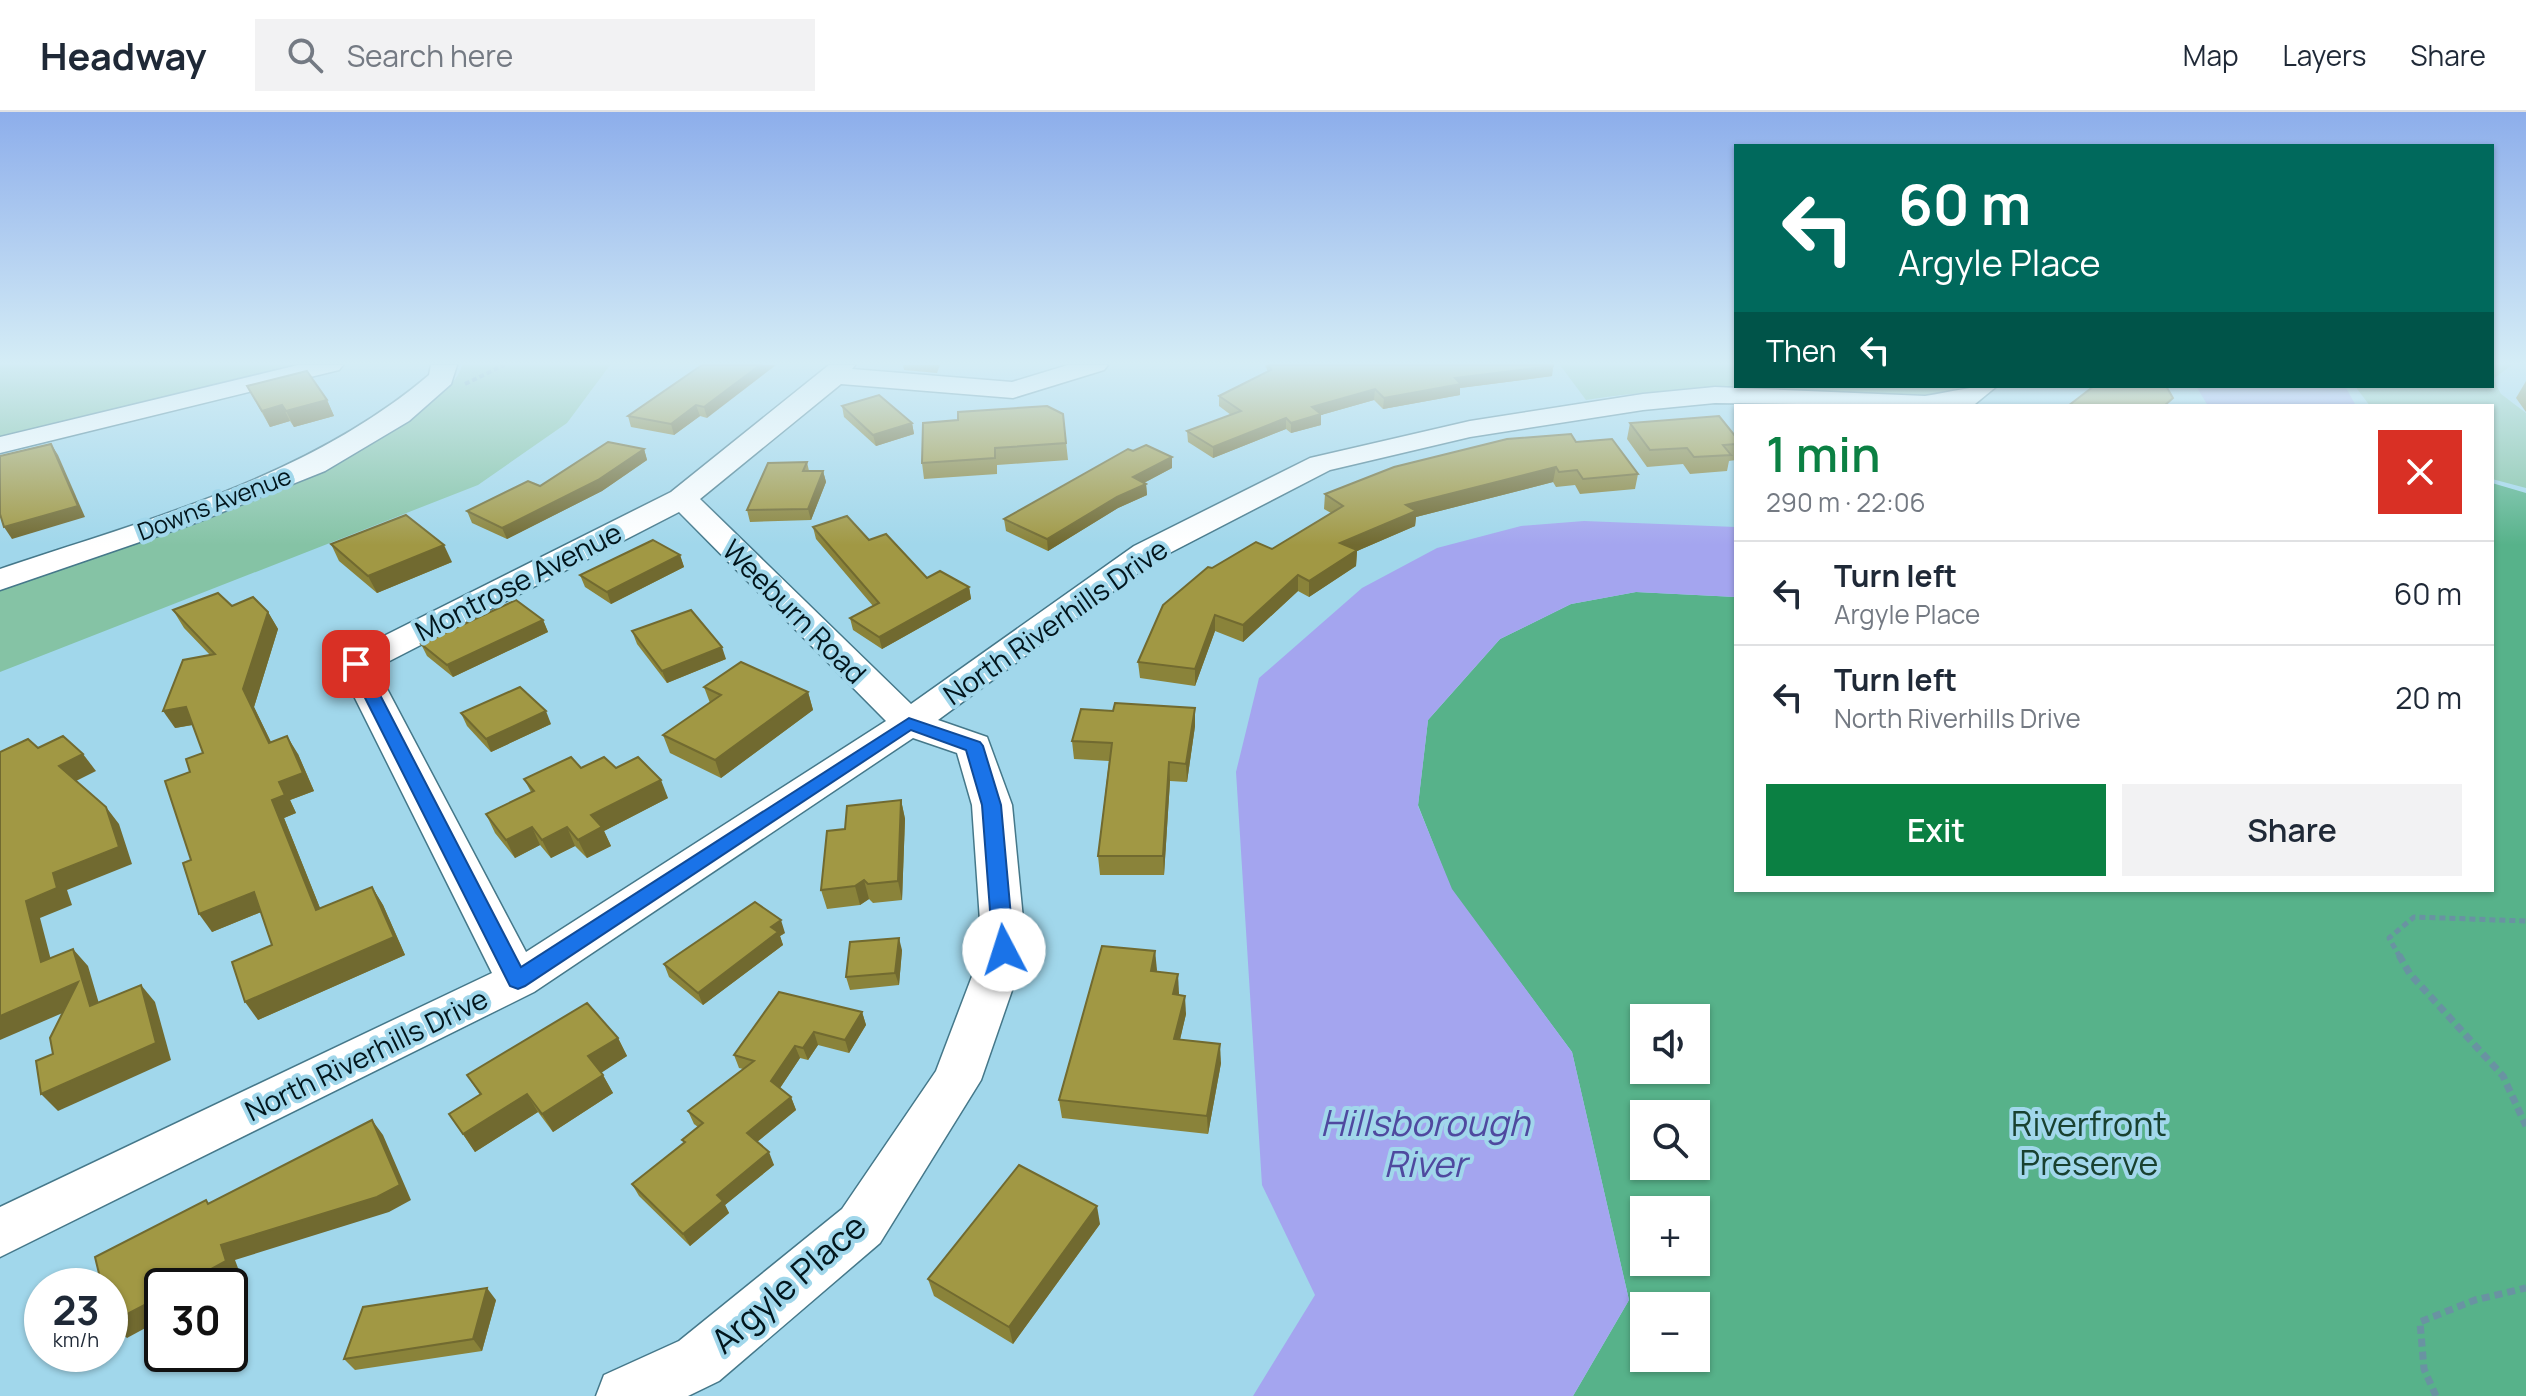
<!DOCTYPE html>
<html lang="en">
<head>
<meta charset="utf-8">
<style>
  body { margin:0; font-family:Manrope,sans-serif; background:#f2f2f3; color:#1f2937; height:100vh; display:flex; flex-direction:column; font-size:30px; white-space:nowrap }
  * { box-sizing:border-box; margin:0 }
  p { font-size:26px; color:#747a83 }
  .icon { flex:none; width:44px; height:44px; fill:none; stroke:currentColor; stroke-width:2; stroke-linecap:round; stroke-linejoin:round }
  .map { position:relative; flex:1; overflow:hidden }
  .sheet { position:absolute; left:1734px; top:292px; width:760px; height:488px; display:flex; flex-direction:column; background:#fff; border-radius:0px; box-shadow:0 2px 6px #0004 }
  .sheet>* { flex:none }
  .top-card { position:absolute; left:1734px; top:32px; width:760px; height:244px; border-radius:0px; box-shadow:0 2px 6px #0004; background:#00695c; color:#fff; overflow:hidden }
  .buttons { position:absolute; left:1630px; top:892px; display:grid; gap:16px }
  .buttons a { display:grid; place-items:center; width:80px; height:80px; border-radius:0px; background:#fff; box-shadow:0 2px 6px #0004; font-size:40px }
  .speed { position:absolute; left:24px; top:1156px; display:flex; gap:16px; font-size:40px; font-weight:700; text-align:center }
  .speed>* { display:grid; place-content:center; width:104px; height:104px; border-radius:50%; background:#fff; box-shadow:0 2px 6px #0004; line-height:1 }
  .speed small { font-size:20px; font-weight:400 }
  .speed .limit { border:4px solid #111; border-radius:12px; background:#fff; color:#111 }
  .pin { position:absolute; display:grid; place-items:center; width:68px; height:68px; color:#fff; margin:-34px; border-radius:16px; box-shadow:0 4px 12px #0006 }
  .me { position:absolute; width:88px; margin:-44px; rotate:355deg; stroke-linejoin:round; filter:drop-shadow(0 0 6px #0008) }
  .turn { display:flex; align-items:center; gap:28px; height:168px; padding:0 32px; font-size:36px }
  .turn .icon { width:104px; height:104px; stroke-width:2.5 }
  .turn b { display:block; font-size:56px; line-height:68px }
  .then { display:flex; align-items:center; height:76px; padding:0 32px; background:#0003; gap:16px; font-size:30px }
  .round { display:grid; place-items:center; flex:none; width:84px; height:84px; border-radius:0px; background:#f2f2f3 }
  .overview { display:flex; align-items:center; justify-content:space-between; height:136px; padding:0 32px }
  h1 { font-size:48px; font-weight:600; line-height:60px; color:#0b8043 }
  .cta { display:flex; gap:16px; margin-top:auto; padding:16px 32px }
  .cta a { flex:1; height:92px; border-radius:0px; background:#0b8043; color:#fff; font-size:32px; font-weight:600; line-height:92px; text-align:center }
  .cta a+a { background:#f2f2f3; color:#1f2937 }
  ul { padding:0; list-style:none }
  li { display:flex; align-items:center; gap:24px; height:104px; padding:0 32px; border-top:2px solid #e0e1e3 }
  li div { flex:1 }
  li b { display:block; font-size:30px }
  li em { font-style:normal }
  header { display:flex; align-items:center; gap:48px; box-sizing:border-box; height:112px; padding:0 40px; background:#fff; border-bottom:2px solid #e0e1e3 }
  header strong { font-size:38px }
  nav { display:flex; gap:44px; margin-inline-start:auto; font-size:28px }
  .search { width:560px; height:72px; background:#f2f2f3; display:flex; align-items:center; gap:20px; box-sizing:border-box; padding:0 28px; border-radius:0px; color:#747a83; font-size:30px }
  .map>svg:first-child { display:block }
  .green { fill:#85c3a5 }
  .forest { fill:#57b28a; fill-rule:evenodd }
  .water { fill:#a4a5ef }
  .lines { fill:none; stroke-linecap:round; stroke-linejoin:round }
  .minor-casing { stroke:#45788a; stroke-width:3 }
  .path-far2 { stroke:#6993a2; stroke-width:4; stroke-dasharray:5 3; stroke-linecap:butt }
  .path-far1 { stroke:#6993a2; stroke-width:5; stroke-dasharray:6 4; stroke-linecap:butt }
  .path { stroke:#6993a2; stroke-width:7; stroke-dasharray:8 5; stroke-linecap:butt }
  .minor { fill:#fff; fill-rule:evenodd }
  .wall { fill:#8a833a }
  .shaded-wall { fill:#716a30 }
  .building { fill:#a19844; stroke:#716a30; stroke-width:2 }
  .route { fill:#1a73e8; stroke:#114b97; stroke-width:2 }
  .labels { text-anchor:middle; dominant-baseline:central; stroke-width:8; stroke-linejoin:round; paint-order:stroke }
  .far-street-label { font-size:24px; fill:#02161d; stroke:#a1d7eb }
  .street-label { font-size:28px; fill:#02161d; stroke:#a1d7eb }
  .near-park-label { font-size:34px; fill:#194130; stroke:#a1d7eb }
  .near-street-label { font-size:34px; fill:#02161d; stroke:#a1d7eb }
  .near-water-label { font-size:36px; font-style:italic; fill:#4f499f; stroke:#a1d7eb }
</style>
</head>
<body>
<header>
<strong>Headway</strong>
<div class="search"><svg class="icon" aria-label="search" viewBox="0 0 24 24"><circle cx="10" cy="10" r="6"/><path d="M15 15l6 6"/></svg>Search here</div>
<nav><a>Map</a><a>Layers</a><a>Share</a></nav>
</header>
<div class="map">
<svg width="2526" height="1284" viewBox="0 0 2526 1284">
  <rect width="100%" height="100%" fill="#a1d7eb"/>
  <!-- green -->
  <g class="green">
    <path d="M0 253H309L0 327Z"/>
    <path d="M462 253H610L567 311 478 373 0 560V473L409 306C426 293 457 275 462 253Z"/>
    <path d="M1560 253H1736V274H1966L1938 284C1821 281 1701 269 1586 288Z"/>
    <path d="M2492 253H2512L2493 267 2501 282 2526 301V376L2492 367V294H2370L2355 274H2492Z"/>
  </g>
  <!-- forest -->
  <path class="forest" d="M2492 371 2526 381V1284H1573L1629 1188 1572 940 1451 777 1418 693 1428 608 1500 527 1571 492 1636 480 1736 485V778H2492ZM1644 906H1696V958H1644ZM1644 1002H1696V1054H1644ZM1644 1098H1696V1150H1644ZM1644 1194H1696V1246H1644Z"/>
  <!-- water -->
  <g class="water">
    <path d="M2196 274H2345L2356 294H2208Z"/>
    <path d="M1584 409 1736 415V485L1636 480 1571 492 1500 527 1428 608 1418 694 1452 777 1572 940 1629 1188 1573 1284H1253L1315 1183 1262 1073 1236 660 1259 566 1362 476 1437 436 1521 414Z"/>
  </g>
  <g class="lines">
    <defs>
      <g id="minor">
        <path d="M298 253H343L339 258 0 341V325Z"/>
        <path d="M431 253H457L451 272 409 309 325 359 195 411 0 478V457C148 407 308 366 429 263Z"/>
        <path d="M829 253H855L852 257 1012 270 1068 253H1108L1104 258 1013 286 841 272 700 387 911 592 1134 434 1310 346 1470 309 1643 282 1715 275 1925 284C1951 280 1972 274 1997 274L1975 292 1966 294 1715 291 1643 298 1470 325 1330 358 1156 448 938 608 987 625 1012 693 1026 838 981 968 880 1131 719 1269 688 1284H596L604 1263 679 1229 842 1097 936 959 982 838 972 693 957 641 913 626 534 880 0 1145V1095L492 861 338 552 344 544 671 380ZM679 400 886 609 526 840 376 556Z"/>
      </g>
    </defs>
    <!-- minor casing -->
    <use href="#minor" class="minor-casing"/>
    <!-- path-far2 -->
    <path class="path-far2" d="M465 272 504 253"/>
    <!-- path-far1 -->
    <path class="path-far1" d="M2400 845 2389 826 2414 805 2526 809"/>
    <!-- path -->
    <g class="path">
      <path d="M2399 843 2410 862 2503 964 2526 1014"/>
      <path d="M2436 1284 2424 1257 2420 1210 2475 1188 2526 1176"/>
    </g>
    <!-- minor -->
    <use href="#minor" class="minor"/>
  </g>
  <!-- wall -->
  <g class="wall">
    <path d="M702 253 707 306 700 304 674 323 631 315 628 304Z"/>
    <path d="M903 253H940L937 261 904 258Z"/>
    <path d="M1265 253H1553L1552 264 1460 276V283L1383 297 1374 288 1321 303V313L1291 321 1286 317 1213 346 1188 330 1187 319 1231 303 1219 294V284L1268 260Z"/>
    <path d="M2526 269V300L2516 286Z"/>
    <path d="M247 274 327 288 334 304 294 315 290 309 270 315Z"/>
    <path d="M842 294 912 311 914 322 876 334 844 305Z"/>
    <path d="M1063 302 1068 348 997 353V362L924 367 922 351Z"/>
    <path d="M1630 311 1736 325V348L1729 349 1727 359 1690 362 1683 352 1647 355 1627 327Z"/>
    <path d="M1576 330 1638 362 1635 377 1580 382 1575 373 1556 375 1553 370 1416 405 1415 414 1357 439 1356 454 1309 485 1298 479 1243 530 1215 519 1195 574 1140 566 1138 550 1212 456 1272 437 1331 401 1324 397 1325 382Z"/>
    <path d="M644 337 647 348 602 379 507 427 472 411 467 399Z"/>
    <path d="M807 350 809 359H823L826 370 811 408 750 410 747 398Z"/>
    <path d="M1172 356 1144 371 1146 372 1147 383 1118 396 1048 439 1006 419 1004 407Z"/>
    <path d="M813 415 869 428 927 466 969 475 971 487 882 537 853 518 850 506 873 494 816 427Z"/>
    <path d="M331 432 452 450 377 481 339 449Z"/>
    <path d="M680 443 684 455 611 492 585 475 580 463Z"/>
    <path d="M232 494 268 500 278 517 254 595 271 630 298 642 314 679 290 688 296 701 284 706 320 796 372 775 383 793 405 843 258 908 272 833 261 800 212 820 191 748 190 660 203 641 193 613 175 616 210 543 184 516 173 498Z"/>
    <path d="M543 508 548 520 453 565 427 544 421 532Z"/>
    <path d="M632 519 726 547 667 571 637 532Z"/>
    <path d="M704 575 808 580 813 598 721 666 670 641 663 623 710 591Z"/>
    <path d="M1195 596V614L1187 670 1170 669 1164 763H1100L1098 744 1109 649 1074 647 1072 629Z"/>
    <path d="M461 601 551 612 491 640 467 614Z"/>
    <path d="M581 656H616L668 686 604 719 611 734 587 746 575 734 551 746 540 733 515 746 495 721 486 702 531 680 524 667Z"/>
    <path d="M901 688 905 707 902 788 873 791 869 787 860 793 827 797 821 778 845 717Z"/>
    <path d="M785 821 780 824 783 833 703 893 669 865 664 852Z"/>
    <path d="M902 838 899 873 850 878 846 865Z"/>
    <path d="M1155 839 1156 859 1179 881V883L1186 902 1180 927 1221 951 1208 1022 1062 1006 1059 988Z"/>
    <path d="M862 900 866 913 849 941 818 933 808 948 800 946 780 976 791 985 796 998 757 1030 774 1053 725 1093 729 1101 690 1134 639 1084 632 1072 684 1031 682 1028 698 1015 694 1012 688 999 743 957 739 956 734 943Z"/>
    <path d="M618 926 627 944 601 960 613 981 553 1020 538 1000 475 1040 449 1002 480 983 467 963Z"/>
    <path d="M1100 1112 1013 1232 934 1184 928 1167Z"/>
    <path d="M496 1188 482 1239 355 1258 344 1247Z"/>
  </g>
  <!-- shaded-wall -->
  <g class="shaded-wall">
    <path d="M760 253H776L707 306 704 295Z"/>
    <path d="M1553 254 1552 264 1460 276V283L1383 297 1384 286 1455 266Z"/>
    <path d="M1375 277 1374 288 1321 303V313L1291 321V311L1312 295Z"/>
    <path d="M327 288 334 304 294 315 286 299Z"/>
    <path d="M282 293 290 309 270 315 262 299Z"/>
    <path d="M696 293 700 304 674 323 671 312Z"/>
    <path d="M1286 306V317L1213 346V335Z"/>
    <path d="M912 311 914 322 876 334 873 323Z"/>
    <path d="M51 332 58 343 85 405 12 427 4 415Z"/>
    <path d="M644 337 647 348 602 379 507 427 502 416Z"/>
    <path d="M1172 345V356L1134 376 1133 365Z"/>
    <path d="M1556 355 1553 370 1416 405 1415 414 1357 439 1356 454 1309 485V469L1340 431 1406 393Z"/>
    <path d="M823 359 826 370 811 408 808 397Z"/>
    <path d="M1146 372 1147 383 1118 396 1048 439 1047 427 1117 385Z"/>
    <path d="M444 433 452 450 377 481 368 464Z"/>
    <path d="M680 443 684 455 611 492 607 480Z"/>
    <path d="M1298 463V479L1243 530V513Z"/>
    <path d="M969 475 971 487 882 537 879 525Z"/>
    <path d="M268 500 278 517 254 595 280 649 269 631 243 577Z"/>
    <path d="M1215 503V519L1195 574V557Z"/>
    <path d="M543 508 548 520 453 565 447 553Z"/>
    <path d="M722 535 726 547 667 571 662 559Z"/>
    <path d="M808 580 813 598 721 666 715 648Z"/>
    <path d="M186 595 197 612 175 616 163 599Z"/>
    <path d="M1195 596V614L1187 670 1186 652Z"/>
    <path d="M546 599 551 612 491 640 486 627Z"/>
    <path d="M287 624 298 642 314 679 290 688 296 701 284 706 328 816 316 798 272 688 279 670Z"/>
    <path d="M83 642 96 659 72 671 59 654Z"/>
    <path d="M1169 650 1170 669 1164 763 1163 744Z"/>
    <path d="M661 668 668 686 604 719 611 734 587 746 578 728 591 703Z"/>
    <path d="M901 688 905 707 902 788 898 769Z"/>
    <path d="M106 695 119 712 132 752 67 778 72 793 40 806 56 867 41 850 26 789Z"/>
    <path d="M532 715 540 733 515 746 506 728Z"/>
    <path d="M567 715 575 734 551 746 542 728Z"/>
    <path d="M864 768 869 787 860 793 855 774Z"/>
    <path d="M372 775 383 793 405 843 258 908 245 890Z"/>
    <path d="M254 780 266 798 212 820 199 802Z"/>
    <path d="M781 808 785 821 780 824 783 833 703 893 698 881 771 815Z"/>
    <path d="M899 826 902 838 899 873 895 861Z"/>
    <path d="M73 837 88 854 105 912 90 894 88 890 0 928V904Z"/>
    <path d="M1155 839 1157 858 1152 877 1151 859Z"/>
    <path d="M1178 862 1179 881 1174 901 1173 882Z"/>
    <path d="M141 873 155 890 171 948 58 999 41 982Z"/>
    <path d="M1185 884 1186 902 1176 945 1174 927Z"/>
    <path d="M862 900 866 913 849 941 845 928Z"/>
    <path d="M814 920 818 933 808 948 803 936Z"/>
    <path d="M618 926 627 944 598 963 588 944Z"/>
    <path d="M1220 932 1221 951 1208 1022 1207 1004Z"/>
    <path d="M795 934 800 946 776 982 771 969Z"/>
    <path d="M603 963 613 981 553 1020 542 1002Z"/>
    <path d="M527 982 538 1000 475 1040 463 1022Z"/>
    <path d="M791 985 796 998 752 1034 747 1021Z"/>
    <path d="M372 1008 383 1023 411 1088 389 1100 235 1148 241 1164 223 1174H180L221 1133Z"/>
    <path d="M769 1040 774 1053 725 1093 729 1101 690 1134 683 1122 717 1083Z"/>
    <path d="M1097 1094 1100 1112 1013 1232 1009 1215Z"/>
    <path d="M487 1176 496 1188 482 1239 473 1227Z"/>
    <path d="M162 1184V1207L127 1226 110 1211Z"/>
  </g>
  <!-- building -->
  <g class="building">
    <path d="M702 253H760L704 295 696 293 671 312 628 304Z"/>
    <path d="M1269 253H1553V254L1455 266 1461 272 1384 286 1375 277 1312 295 1321 302 1291 311 1286 306 1213 335 1187 319 1241 299 1219 284 1271 258Z"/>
    <path d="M307 259 327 288 286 299 282 293 262 299 247 274Z"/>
    <path d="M2094 274H2166L2173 286 2164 294H2068Z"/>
    <path d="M879 283 912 311 873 323 842 294Z"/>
    <path d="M1047 294 1063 302 1066 331 995 336V346L922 351 923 311 958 308V300Z"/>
    <path d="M1719 304 1736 325V332L1723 333 1731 343 1694 345 1687 336 1650 338 1630 311Z"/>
    <path d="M1571 322 1576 330 1612 327 1638 362 1583 367 1577 358 1559 360 1556 355 1406 393 1416 399 1340 431 1357 438 1309 469 1298 463 1243 513 1215 503 1195 557 1138 550 1163 493 1208 455 1212 456 1256 430 1272 437 1343 394 1325 382 1394 355 1507 327Z"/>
    <path d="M608 330 644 337 598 368 502 416 467 399 528 369 540 374Z"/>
    <path d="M51 332 78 394 4 415 0 402V344Z"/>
    <path d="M1146 333 1172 345 1133 365 1146 372 1117 385 1047 427 1004 407 1128 337 1133 339Z"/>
    <path d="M807 350 803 359H823L808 397 747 398 768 351Z"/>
    <path d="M406 403 444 433 368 464 331 432Z"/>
    <path d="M847 404 869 428 886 422 927 466 940 459 969 475 879 525 850 506 879 491 813 415Z"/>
    <path d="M653 428 680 443 607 480 580 463Z"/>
    <path d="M218 481 232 494 253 485 268 500 243 577 269 631 287 624 303 661 279 670 285 683 272 688 316 798 372 775 394 825 245 890 232 850 272 833 254 780 199 802 183 751 191 748 165 669 190 660 186 647 203 641 186 595 163 599 183 548 215 542 173 498Z"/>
    <path d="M516 488 543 508 447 553 421 532Z"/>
    <path d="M691 498 722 535 662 559 632 519Z"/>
    <path d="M741 550 808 580 715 648 663 623 721 583 704 575Z"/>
    <path d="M520 575 546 599 486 627 461 601Z"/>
    <path d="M1115 591 1195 596 1186 652 1169 650 1163 744H1098L1112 631 1072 629 1081 597 1113 599Z"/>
    <path d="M63 624 83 642 59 654 106 695 119 735 53 761 57 776 26 789 41 850 73 837 90 894 141 873 156 931 41 982 36 949 53 942 50 926 78 870 0 904V640L28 627 38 636Z"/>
    <path d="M571 645 581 656 604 645 616 656 638 645 661 668 591 703 602 715 578 728 567 715 542 728 532 715 506 728 486 702 534 679 524 667Z"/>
    <path d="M901 688 898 769 868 772 864 768 855 774 821 778 827 719 845 717 847 694Z"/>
    <path d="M755 790 781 808 771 815 778 820 698 881 664 852Z"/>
    <path d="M899 826 895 861 846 865 850 830Z"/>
    <path d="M1102 834 1155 839 1151 859 1178 862 1173 882 1185 884 1174 927 1220 932 1207 1004 1059 988Z"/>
    <path d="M779 880 862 900 845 928 814 920 803 936 795 934 771 969 791 985 747 1021 769 1040 717 1083 723 1089 683 1122 632 1072 685 1030 682 1028 703 1011 688 999 754 949 734 943Z"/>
    <path d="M587 891 618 926 588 944 603 963 542 1002 527 982 463 1022 449 1002 481 982 467 963Z"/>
    <path d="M372 1008 400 1073 377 1085 221 1133 226 1149 180 1174H162V1184L110 1211V1174H102L95 1145 206 1088 208 1092Z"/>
    <path d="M1019 1053 1097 1094 1009 1215 928 1167Z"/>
    <path d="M487 1176 473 1227 344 1247 363 1195Z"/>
  </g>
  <!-- sky -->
  <linearGradient id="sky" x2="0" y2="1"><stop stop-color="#8daeeb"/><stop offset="0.58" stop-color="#d5edf6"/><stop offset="1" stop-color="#d5edf6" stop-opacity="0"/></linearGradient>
  <rect width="2526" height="433" fill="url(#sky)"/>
  <!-- route -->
  <path class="route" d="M356 547 364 552 521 855 909 606 980 630 983 634 1001 693 1014 838 1011 844H996L993 838 982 693 966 638 911 618 525 874 518 877 510 874 348 552Z"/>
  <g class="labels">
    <!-- far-street labels -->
    <g class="far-street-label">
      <text transform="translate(214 391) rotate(-21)">Downs Avenue</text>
    </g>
    <!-- street labels -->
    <g class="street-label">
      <text transform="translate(518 469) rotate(-27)">Montrose Avenue</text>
      <text transform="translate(795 499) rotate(45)">Weeburn Road</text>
      <text transform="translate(1055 509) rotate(-35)">North Riverhills Drive</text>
      <text transform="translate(366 942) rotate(-26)">North Riverhills Drive</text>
    </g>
    <!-- near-park labels -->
    <g class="near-park-label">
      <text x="2089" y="1011">Riverfront<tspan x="2089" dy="39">Preserve</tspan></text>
    </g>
    <!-- near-street labels -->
    <g class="near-street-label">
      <text transform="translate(788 1171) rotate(-41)">Argyle Place</text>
    </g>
    <!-- near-water labels -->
    <g class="near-water-label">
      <text x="1425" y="1010">Hillsborough<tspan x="1425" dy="41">River</tspan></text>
    </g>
  </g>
</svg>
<div class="buttons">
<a><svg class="icon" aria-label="sound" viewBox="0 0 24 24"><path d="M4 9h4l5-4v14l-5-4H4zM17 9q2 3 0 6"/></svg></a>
<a><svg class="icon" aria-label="search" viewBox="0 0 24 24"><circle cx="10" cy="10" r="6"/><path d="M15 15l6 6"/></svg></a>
<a>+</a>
<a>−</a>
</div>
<div class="speed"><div>23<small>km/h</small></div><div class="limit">30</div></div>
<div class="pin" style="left:356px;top:552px;background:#d93025"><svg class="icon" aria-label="arrive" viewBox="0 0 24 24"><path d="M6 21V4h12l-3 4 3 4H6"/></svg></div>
<svg class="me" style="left:1004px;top:838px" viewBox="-20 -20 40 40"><circle r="19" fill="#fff"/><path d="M0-13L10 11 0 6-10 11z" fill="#1a73e8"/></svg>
<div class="top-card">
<div class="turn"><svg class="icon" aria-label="left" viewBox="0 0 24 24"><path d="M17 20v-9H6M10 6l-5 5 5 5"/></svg><div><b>60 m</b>Argyle Place</div></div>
<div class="then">Then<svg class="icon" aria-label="left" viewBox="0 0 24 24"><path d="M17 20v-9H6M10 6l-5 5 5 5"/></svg></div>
</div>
<section class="sheet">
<div class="overview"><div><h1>1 min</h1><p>290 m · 22:06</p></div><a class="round" style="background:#d93025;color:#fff"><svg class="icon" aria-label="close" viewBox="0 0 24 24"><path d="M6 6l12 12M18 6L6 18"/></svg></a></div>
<ul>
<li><svg class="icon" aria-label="left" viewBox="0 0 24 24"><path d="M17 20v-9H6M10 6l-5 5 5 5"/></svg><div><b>Turn left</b><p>Argyle Place</p></div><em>60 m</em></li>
<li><svg class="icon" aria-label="left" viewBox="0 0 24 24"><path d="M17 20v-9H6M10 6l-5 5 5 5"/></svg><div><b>Turn left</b><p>North Riverhills Drive</p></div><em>20 m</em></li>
</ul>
<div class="cta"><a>Exit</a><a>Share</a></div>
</section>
</div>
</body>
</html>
